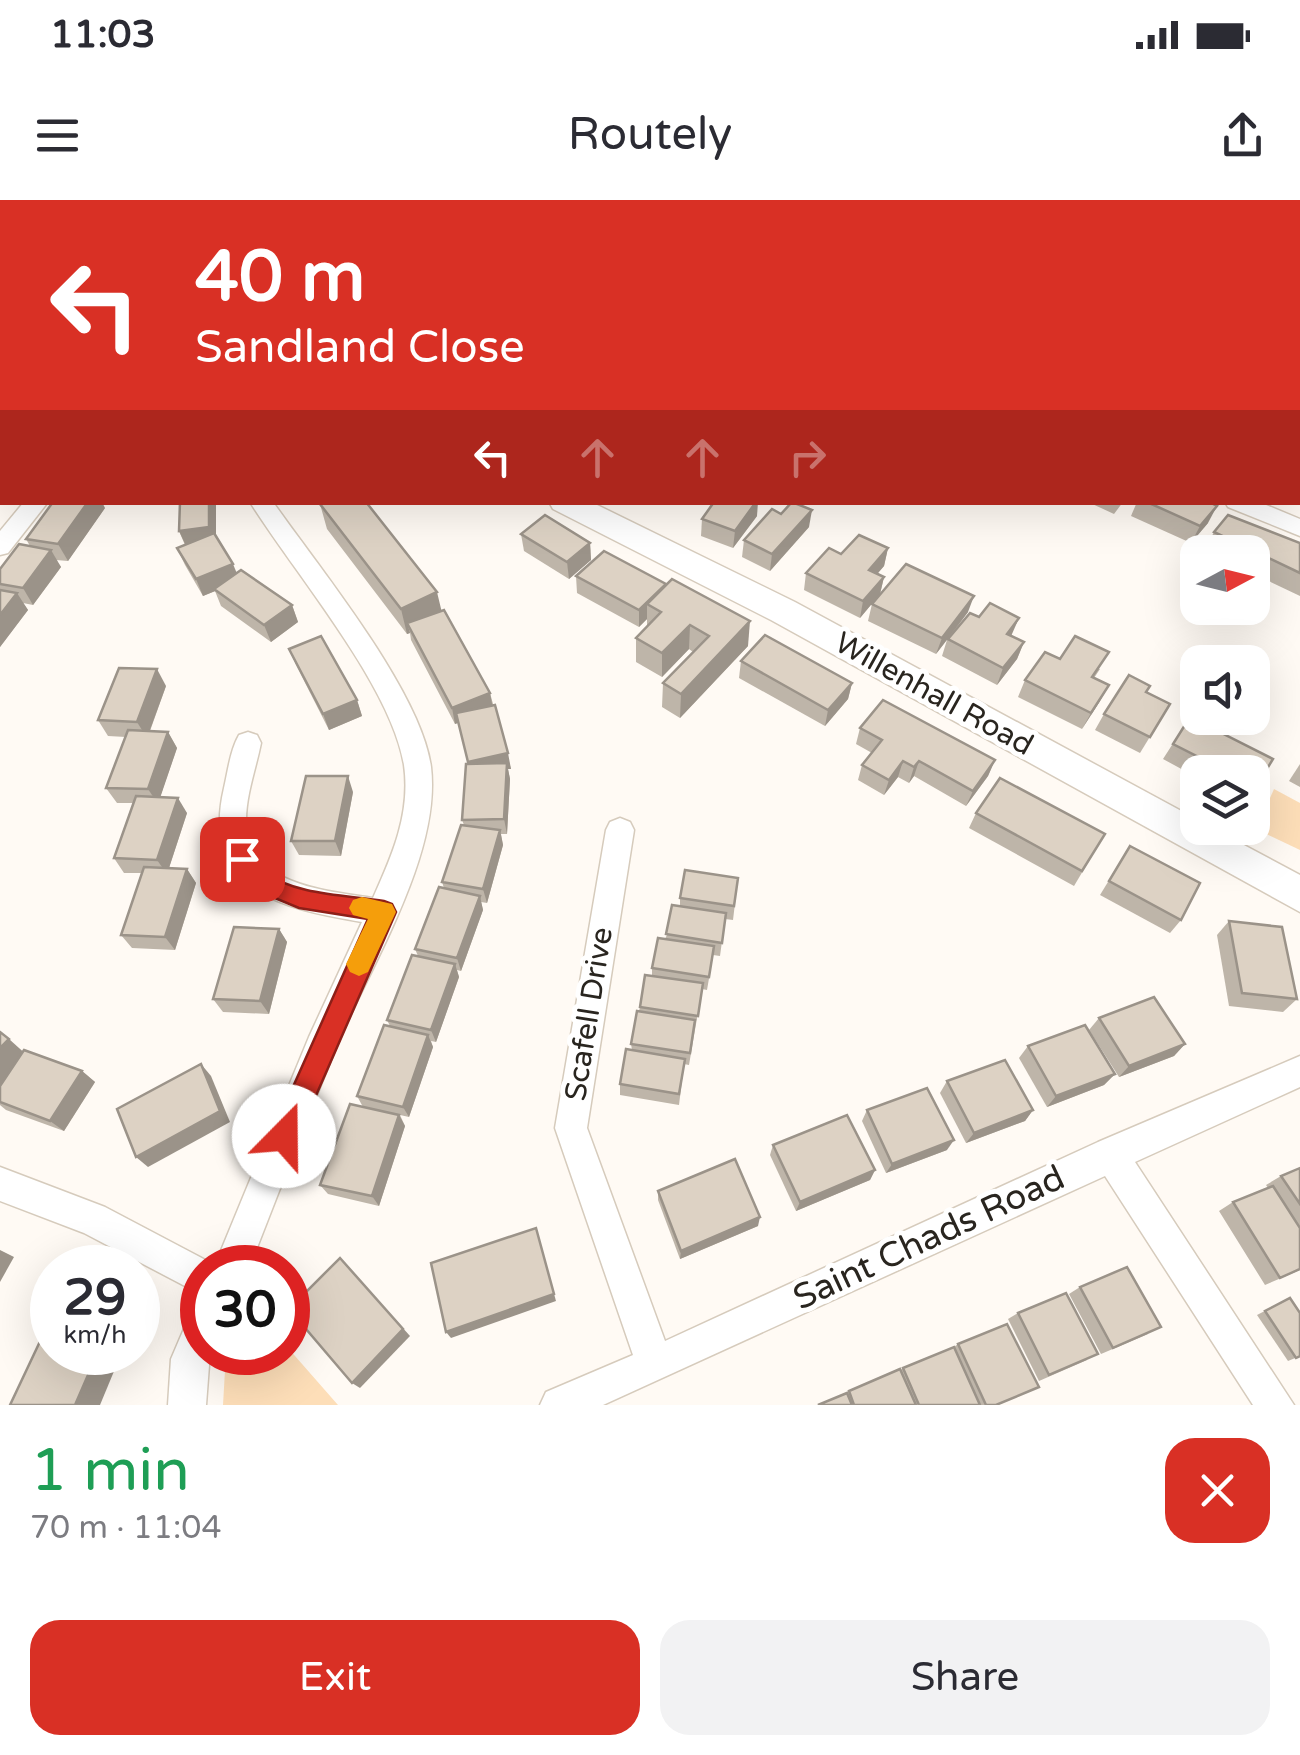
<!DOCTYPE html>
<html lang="en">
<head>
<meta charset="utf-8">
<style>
  body { margin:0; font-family:"Varela Round",sans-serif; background:#f2f2f3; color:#2b2b33; height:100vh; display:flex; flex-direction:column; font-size:38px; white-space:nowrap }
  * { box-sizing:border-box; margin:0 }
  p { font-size:32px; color:#7c7c81 }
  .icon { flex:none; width:55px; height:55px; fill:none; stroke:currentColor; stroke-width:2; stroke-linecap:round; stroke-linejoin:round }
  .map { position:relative; height:1205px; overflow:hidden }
  .details { display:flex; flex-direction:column; background:#fff; flex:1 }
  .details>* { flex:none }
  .guide { position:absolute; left:0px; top:0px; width:1300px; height:305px; box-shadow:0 10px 40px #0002; background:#d93025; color:#fff; overflow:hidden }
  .needle { width:65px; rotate:83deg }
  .tools { position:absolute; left:1180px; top:335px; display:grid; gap:20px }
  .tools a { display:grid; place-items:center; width:90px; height:90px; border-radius:20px; background:#fff; box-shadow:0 10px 40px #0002; font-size:50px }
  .speed { position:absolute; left:30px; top:1045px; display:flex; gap:20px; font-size:50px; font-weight:700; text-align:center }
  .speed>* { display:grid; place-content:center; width:130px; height:130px; border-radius:50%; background:#fff; box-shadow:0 10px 40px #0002; line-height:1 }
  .speed small { font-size:25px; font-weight:400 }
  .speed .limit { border:15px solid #d22; background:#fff; color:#111 }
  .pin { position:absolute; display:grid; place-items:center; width:85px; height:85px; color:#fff; margin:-42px; border-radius:20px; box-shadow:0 5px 15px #0006 }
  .me { position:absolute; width:110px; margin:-55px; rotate:22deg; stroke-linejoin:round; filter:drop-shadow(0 0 8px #0008) }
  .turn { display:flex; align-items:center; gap:35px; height:210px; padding:0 30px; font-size:45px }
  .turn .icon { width:130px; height:130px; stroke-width:2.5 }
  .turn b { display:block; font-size:70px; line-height:85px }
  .lanes { display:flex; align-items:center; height:95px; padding:0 30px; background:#0003; justify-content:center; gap:50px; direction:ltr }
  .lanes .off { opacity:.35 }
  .round { display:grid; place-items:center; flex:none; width:105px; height:105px; border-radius:30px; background:#f2f2f3 }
  .headline { display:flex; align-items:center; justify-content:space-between; height:170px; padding:0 30px }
  h1 { font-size:60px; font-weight:600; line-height:75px; color:#1e9e55 }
  .button { display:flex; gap:20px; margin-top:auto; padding:20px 30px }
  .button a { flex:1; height:115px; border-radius:30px; background:#d93025; color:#fff; font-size:40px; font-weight:600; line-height:115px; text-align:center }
  .button a+a { background:#f2f2f3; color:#2b2b33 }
  .status { display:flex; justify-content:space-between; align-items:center; height:70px; padding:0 50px; background:#fff; direction:ltr }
  .status svg { height:28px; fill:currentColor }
  header { display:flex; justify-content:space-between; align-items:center; height:130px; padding:0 30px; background:#fff; font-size:45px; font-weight:600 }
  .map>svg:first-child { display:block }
  .green { fill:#fddeb8 }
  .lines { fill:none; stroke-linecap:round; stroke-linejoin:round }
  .street-casing { stroke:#d6cbbc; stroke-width:3 }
  .secondary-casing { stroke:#d6cbbc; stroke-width:3 }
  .street { fill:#fff; fill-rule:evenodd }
  .secondary { fill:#fff; fill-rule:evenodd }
  .wall { fill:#beb5a9 }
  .shaded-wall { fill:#9b9389 }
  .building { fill:#ddd2c4; stroke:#9b9389; stroke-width:2.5 }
  .route { fill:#d93025; stroke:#8d1f18; stroke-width:2.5 }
  .slow { fill:#f59e0b }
  .labels { text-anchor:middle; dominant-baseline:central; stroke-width:10; stroke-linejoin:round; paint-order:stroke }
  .street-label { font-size:30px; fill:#29251f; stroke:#fff }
  .near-street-label { font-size:35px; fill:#29251f; stroke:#fff }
</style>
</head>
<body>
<div class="status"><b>11:03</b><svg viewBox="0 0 49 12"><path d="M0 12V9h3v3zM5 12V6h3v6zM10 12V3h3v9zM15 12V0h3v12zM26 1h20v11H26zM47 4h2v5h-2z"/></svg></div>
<header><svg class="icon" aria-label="menu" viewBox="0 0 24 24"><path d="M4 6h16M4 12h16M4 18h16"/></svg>Routely<svg class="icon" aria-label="share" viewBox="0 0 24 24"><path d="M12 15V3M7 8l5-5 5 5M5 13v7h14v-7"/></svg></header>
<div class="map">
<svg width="1300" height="1205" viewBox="0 0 1300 1205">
  <rect width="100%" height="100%" fill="#fffaf4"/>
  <!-- green -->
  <g class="green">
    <path d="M891 0H1300V20L1298 22V2H886Z"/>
    <path d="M1274 589 1300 603V650L1256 629Z"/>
    <path d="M288 1148 338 1205H223L226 1153 288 1152Z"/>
  </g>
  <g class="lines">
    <defs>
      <g id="street">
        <path d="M440 0H459L460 2H442Z"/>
        <path d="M1300 45V58L1298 59V46Z"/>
        <path d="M1300 93V106L1298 107V94Z"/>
        <path d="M24 302H48L8 353 0 355V331Z"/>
        <path d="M250 302H273C319 368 421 491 431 567 441 652 375 758 341 836 309 912 280 990 249 1068H202V1095L84 1033 0 1001V967L105 1007 215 1065 309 837 362 722C282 709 200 690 224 588 228 571 230 551 239 535L248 532 257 535 261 543C256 568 246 595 246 620 247 686 324 690 373 698 392 656 411 613 404 565 391 485 295 374 250 302Z"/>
        <path d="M1225 302H1259L1300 319V336L1228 307Z"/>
        <path d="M620 618 630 622 634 630 587 928 665 1141 1098 942 1300 856V887L1135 962 1294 1205H1253L1105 976 603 1205H540L546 1192 633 1155 555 928 606 630 610 622Z"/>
        <path d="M202 1112V1152H210L206 1205H168L171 1159 189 1117Z"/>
      </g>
      <g id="secondary">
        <path d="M189 0H213L214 2H190Z"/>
        <path d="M549 302H591L795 402 1198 620V628H1212L1300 675V712L771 420 553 309Z"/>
      </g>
    </defs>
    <!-- street casing -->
    <use href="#street" class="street-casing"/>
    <!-- secondary casing -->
    <use href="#secondary" class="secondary-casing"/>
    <!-- street -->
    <use href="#street" class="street"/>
    <!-- secondary -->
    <use href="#secondary" class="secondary"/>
  </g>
  <!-- wall -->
  <g class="wall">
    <path d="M664 0H697L695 2H664Z"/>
    <path d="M1300 130V183L1298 185V133Z"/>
    <path d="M1300 252V298L1298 297V253Z"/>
    <path d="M180 302H216V338L236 373 292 405 298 422 271 442 221 406 215 391 203 396 185 365 177 348 185 345 179 331Z"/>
    <path d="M1088 302H1123L1114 314Z"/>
    <path d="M1137 302H1209L1208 323 1191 343 1131 316Z"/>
    <path d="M320 304 441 411 490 493 511 569H508L510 579 507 634H501L503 645 487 703 481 702 483 710 461 771 457 770 459 777 436 842 431 841 433 847 409 917 400 915 405 926 379 1006 328 994 320 985 363 907 357 896 390 826 387 820 418 756 415 749 444 688 442 682 464 625 462 620 469 564 458 523 455 524 411 440 410 433 407 434 327 329Z"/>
    <path d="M105 308 68 361 56 360 61 367 33 405 23 403 28 410 0 447V369L30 346 26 339Z"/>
    <path d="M757 316 733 348 701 336 702 319Z"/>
    <path d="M809 327 770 371 742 357 744 340Z"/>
    <path d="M1214 332 1300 343V396L1252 373V352H1211L1205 349Z"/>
    <path d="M521 334 590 343 591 360 569 379 524 351Z"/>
    <path d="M888 348 884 366 877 374 884 377 880 394 860 418 804 390 806 373 841 354Z"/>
    <path d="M576 376 748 446 680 518 662 507 663 483 693 452 689 449 662 477 636 462V438L647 427V419L639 427 577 393Z"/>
    <path d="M872 404 968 412 950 437 1012 434 1011 436 1024 442 1017 459 997 485 942 456 947 440 936 454 868 421Z"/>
    <path d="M289 449 357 500 362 516 329 530 296 465Z"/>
    <path d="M1060 459 1100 469 1094 478 1100 501 1082 529 1018 497 1025 480Z"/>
    <path d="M741 461 852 483 848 499 825 526 739 478Z"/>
    <path d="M166 486 150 531 168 532 177 548 160 597 187 613 169 668 187 669 196 683 175 750 132 748 121 735 142 673H124L114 658 134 603H117L106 588 126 537 108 536 98 520Z"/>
    <path d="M1146 492 1170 504 1140 553 1095 530 1104 514Z"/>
    <path d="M1190 517 1273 559 1252 592V572H1198V578L1163 559Z"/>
    <path d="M860 528 995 560 988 576 966 606 914 576 909 583 898 577 884 595 858 580 862 565 872 553 856 544Z"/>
    <path d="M1300 564V587L1289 581Z"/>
    <path d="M353 592 341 656 299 655 291 641Z"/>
    <path d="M976 613 1105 634 1074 686 969 628Z"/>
    <path d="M1130 646 1181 720 1170 733 1100 695Z"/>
    <path d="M738 678 733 720 725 719 720 756 713 755 707 790 702 789 689 865 684 864 679 905 620 895V884L632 850 631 844 640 807 652 776V768L680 706V698Z"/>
    <path d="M1229 721 1297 799 1283 812 1229 806 1217 735Z"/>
    <path d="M279 729 287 742 269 814 223 812 213 799Z"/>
    <path d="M1099 818 1185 844 1174 856 1119 877 1089 830Z"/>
    <path d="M1028 846 1115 874 1104 885 1047 907 1019 858Z"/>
    <path d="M23 852 82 871 95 882 64 931 6 910 0 905V886Z"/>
    <path d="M947 881 1033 910 1025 921 966 943 940 893Z"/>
    <path d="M867 910 947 950 886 973 862 921Z"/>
    <path d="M773 945 875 970 870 980 796 1011 770 955Z"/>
    <path d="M1300 968V1070L1265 1085 1219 1011 1233 1002 1268 988 1266 985 1281 976Z"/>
    <path d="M658 991 758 1026 680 1059 658 1000Z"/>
    <path d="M1080 1087 1148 1134 1101 1154 1069 1094Z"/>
    <path d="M1290 1098 1300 1156 1288 1161 1257 1115Z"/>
    <path d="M1018 1113 1087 1160 1039 1181 1008 1119Z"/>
    <path d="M958 1144 998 1205H818L954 1147Z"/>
  </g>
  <!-- shaded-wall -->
  <g class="shaded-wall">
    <path d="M127 0H143L144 2H119Z"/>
    <rect x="499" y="0" width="25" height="2"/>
    <path d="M2 11V32L0 34V12Z"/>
    <path d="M2 89V157H0L2 192H0V90Z"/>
    <path d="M0 221 2 226V246H0Z"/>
    <path d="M88 302H102L105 308 68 361 58 344Z"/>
    <path d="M209 302H216V344L187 348 179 331Z"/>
    <path d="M756 302H758L757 316 733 348 735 331Z"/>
    <path d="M1217 306 1208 323 1191 343 1200 326Z"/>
    <path d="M812 310 809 327 770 371 772 354Z"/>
    <path d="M590 343 591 360 569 379 567 362Z"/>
    <path d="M888 348 884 366 866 387 869 370Z"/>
    <path d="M51 350 61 367 33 405 23 388Z"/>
    <path d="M233 364 240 381 203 396 196 379Z"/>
    <path d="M884 377 880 394 860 418 863 401Z"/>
    <path d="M666 384 647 404V419L639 427V410Z"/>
    <path d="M437 392 443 417 407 423 410 433 407 434 401 409Z"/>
    <path d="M17 393 28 410 0 447V415Z"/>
    <path d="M974 396 968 412 936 454 942 438Z"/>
    <path d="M292 405 298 422 271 442 264 425Z"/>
    <path d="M1019 418 1012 434 1000 450 1007 434Z"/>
    <path d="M750 421 748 446 680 518 681 494Z"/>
    <path d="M690 425 689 449 662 477V453Z"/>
    <path d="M1024 442 1017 459 997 485 1003 468Z"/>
    <path d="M157 469 166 486 147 538 137 522Z"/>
    <path d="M852 483 848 499 825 526 828 510Z"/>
    <path d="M1109 485 1100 501 1082 529 1091 513Z"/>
    <path d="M490 493 493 509 455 524 452 508Z"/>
    <path d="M357 500 362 516 329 530 323 514Z"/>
    <path d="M168 532 177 548 158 604 148 589Z"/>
    <path d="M508 553 511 569H508L510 579 507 634 504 619 472 577 468 562Z"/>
    <path d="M995 560 988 576 966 606 973 591Z"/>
    <path d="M903 561 898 577 884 595 889 580Z"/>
    <path d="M919 561 914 576 909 583 914 567Z"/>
    <path d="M348 576 353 592 341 656 335 641Z"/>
    <path d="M178 598 187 613 167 674 157 660Z"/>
    <path d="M500 630 503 645 487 703 483 689Z"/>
    <path d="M187 669 196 683 175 750 165 737Z"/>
    <path d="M480 696 483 710 461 771 457 758Z"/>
    <path d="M279 729 287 742 269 814 260 801Z"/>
    <path d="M455 764 459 777 436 842 431 830Z"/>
    <path d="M428 835 433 847 409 917 403 907Z"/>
    <path d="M9 839 29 857 0 885V848Z"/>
    <path d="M1185 844 1174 856 1119 877 1129 866Z"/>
    <path d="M201 864 211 876 230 922 148 967 136 957Z"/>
    <path d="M82 871 95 882 64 931 50 921Z"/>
    <path d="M1115 874 1104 885 1047 907 1056 896Z"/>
    <path d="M1033 910 1025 921 966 943 974 933Z"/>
    <path d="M399 915 405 926 379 1006 372 996Z"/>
    <path d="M954 940 947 950 886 973 892 964Z"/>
    <path d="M875 970 870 980 796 1011 800 1002Z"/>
    <path d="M760 1017 758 1026 680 1059 681 1051Z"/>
    <path d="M536 1028 556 1101 451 1138 446 1132Z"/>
    <path d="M0 1050 14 1057 0 1082Z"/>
    <path d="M340 1058 410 1136 360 1188 352 1183Z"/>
    <path d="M98 1152H122L100 1205H75Z"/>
  </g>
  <!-- building -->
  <g class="building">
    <path d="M0 0H5L9 2H2V11L0 12Z"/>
    <path d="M272 0H305L307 2H274Z"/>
    <path d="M390 0H413V2H389Z"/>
    <path d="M807 0H836L835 2H805Z"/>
    <path d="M0 40H2V89L0 90 1 129H0Z"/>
    <path d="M1300 130V164L1298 163V133Z"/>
    <path d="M1299 251 1300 252V276L1298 275Z"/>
    <path d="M53 302H88L58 344 26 339Z"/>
    <path d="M180 302H209V327L179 331Z"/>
    <path d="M322 302H366L437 392 401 409 320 304Z"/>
    <path d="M714 302H756L735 331 702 319Z"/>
    <path d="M792 302 812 310 772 354 744 340 772 309 781 314Z"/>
    <path d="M1147 302H1209L1217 306 1200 326Z"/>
    <path d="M545 315 590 343 567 362 521 334Z"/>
    <path d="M1228 315 1300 343V373L1214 332Z"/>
    <path d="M214 333 233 364 196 379 177 348Z"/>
    <path d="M859 335 888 348 869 370 884 377 863 401 806 373 829 348 841 354Z"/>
    <path d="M19 344 51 350 23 388 0 384V369Z"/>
    <path d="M604 351 666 384 639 410 576 376Z"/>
    <path d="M906 364 974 396 942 438 872 404Z"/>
    <path d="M241 370 292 405 264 425 214 389Z"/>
    <path d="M672 379 750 421 681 494 663 483 709 436 690 425 662 453 636 438 661 412 647 404Z"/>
    <path d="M0 390 17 393 0 415Z"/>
    <path d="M990 403 1019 418 1007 434 1024 442 1003 468 948 439 970 413 979 417Z"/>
    <path d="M444 410 490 493 452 508 407 423Z"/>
    <path d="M765 435 852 483 828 510 741 461Z"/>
    <path d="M321 436 357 500 323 514 289 449Z"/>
    <path d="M1075 436 1109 452 1092 477 1109 485 1091 513 1025 480 1045 452 1060 459Z"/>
    <path d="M119 468 157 469 137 522 98 520Z"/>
    <path d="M1129 475 1150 486 1146 492 1170 504 1150 537 1104 514Z"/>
    <path d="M883 500 995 560 973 591 919 561 914 567 903 561 889 580 862 565 882 540 860 528Z"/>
    <path d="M495 505 508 553 468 562 456 513Z"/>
    <path d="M1190 517 1273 559 1256 587 1252 585V572H1228L1173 544Z"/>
    <path d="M128 530 168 532 148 589 106 588Z"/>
    <path d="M507 563 504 619 462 620 466 564Z"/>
    <path d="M306 576H348L335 641H291Z"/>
    <path d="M1000 578 1105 634 1082 671 976 613Z"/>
    <path d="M136 596 178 598 157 660 114 658Z"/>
    <path d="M461 625 500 630 483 689 442 682Z"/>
    <path d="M1130 646 1200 683 1181 720 1109 681Z"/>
    <path d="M144 667 187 669 165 737 121 735Z"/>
    <path d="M685 670 738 678 734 706 680 698Z"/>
    <path d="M439 687 480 696 457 758 415 749Z"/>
    <path d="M672 705 726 713 722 743 666 734Z"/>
    <path d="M1229 721 1282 727 1297 799 1242 793Z"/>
    <path d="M234 727 279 729 260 801 213 799Z"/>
    <path d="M658 738 714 746 709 777 652 768Z"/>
    <path d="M412 755 455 764 431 830 387 820Z"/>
    <path d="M645 775 703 783 698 816 640 807Z"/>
    <path d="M1154 797 1185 844 1129 866 1099 818Z"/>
    <path d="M637 811 695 820 690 853 631 844Z"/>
    <path d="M384 825 428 835 403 907 357 896Z"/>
    <path d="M1085 825 1115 874 1056 896 1028 846Z"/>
    <path d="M0 832 9 839 0 848Z"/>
    <path d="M626 849 685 859 679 894 620 884Z"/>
    <path d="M24 850 82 871 50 921 0 902V886Z"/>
    <path d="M1005 860 1033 910 974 933 947 881Z"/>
    <path d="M201 864 220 911 136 957 117 909Z"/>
    <path d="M927 888 954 940 892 964 867 910Z"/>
    <path d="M350 904 399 915 372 996 320 985Z"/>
    <path d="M847 915 875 970 800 1002 773 945Z"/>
    <path d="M735 959 760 1017 681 1051 658 991Z"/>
    <path d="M1300 968V1004L1281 976Z"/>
    <path d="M1273 986 1300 1028V1069L1280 1078 1233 1002Z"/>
    <path d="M536 1028 554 1094 446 1132 431 1063Z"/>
    <path d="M340 1058 403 1129 352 1183 289 1109Z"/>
    <path d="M1127 1067 1161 1127 1113 1148 1080 1087Z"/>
    <path d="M1066 1093 1098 1154 1049 1175 1018 1113Z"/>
    <path d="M1290 1098 1300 1113V1156L1296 1158 1265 1111Z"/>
    <path d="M52 1116V1152H98L75 1205H10Z"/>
    <path d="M1007 1124 1039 1187 996 1205H986L958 1144Z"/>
    <path d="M954 1147 980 1205H919L903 1168Z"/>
    <path d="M900 1169 916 1205H854L849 1191Z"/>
    <path d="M847 1193 852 1205H818Z"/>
  </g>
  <!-- route -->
  <path class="route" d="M242 649C254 653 254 664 264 672 294 695 347 695 384 701L392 704 396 712 294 946 284 949 275 946 271 936 368 719 299 708 246 686 230 659 233 652Z"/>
  <!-- slow -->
  <path class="slow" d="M362 697 392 704 396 712 368 772 359 776 350 772 346 764 368 719 353 715 349 708 353 700Z"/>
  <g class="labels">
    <!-- street labels -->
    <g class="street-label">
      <text transform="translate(934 494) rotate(29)">Willenhall Road</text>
      <text transform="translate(589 814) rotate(-81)">Scafell Drive</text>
    </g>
    <!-- near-street labels -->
    <g class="near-street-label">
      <text transform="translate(929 1038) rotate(-25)">Saint Chads Road</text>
    </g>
  </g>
</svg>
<div class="tools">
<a><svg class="needle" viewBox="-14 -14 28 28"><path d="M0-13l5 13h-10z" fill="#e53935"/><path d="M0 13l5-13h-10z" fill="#7c7c81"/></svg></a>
<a><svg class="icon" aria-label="sound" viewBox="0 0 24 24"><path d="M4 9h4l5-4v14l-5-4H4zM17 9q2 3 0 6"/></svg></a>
<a><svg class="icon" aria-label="layers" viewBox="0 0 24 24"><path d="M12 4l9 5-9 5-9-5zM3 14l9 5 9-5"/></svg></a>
</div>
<div class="speed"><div>29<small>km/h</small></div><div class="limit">30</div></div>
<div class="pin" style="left:242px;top:659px;background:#d93025"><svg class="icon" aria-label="arrive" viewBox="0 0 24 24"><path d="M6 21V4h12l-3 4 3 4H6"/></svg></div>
<svg class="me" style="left:284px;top:936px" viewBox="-20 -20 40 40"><circle r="19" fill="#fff"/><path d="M0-13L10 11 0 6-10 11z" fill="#d93025"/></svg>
<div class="guide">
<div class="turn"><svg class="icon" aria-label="left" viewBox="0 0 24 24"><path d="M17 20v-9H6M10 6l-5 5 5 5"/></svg><div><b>40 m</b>Sandland Close</div></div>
<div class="lanes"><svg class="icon" aria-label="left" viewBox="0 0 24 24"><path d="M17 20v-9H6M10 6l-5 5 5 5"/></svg><svg class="icon off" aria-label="ahead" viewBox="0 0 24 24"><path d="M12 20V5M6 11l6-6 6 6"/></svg><svg class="icon off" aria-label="ahead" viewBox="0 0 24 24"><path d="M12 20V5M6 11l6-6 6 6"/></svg><svg class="icon off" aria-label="right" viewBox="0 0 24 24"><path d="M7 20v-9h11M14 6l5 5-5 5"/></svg></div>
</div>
</div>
<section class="details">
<div class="headline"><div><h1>1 min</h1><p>70 m · 11:04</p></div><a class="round" style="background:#d93025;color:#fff"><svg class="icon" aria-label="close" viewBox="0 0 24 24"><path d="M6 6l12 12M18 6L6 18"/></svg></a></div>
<div class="button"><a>Exit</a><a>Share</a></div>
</section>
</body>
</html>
